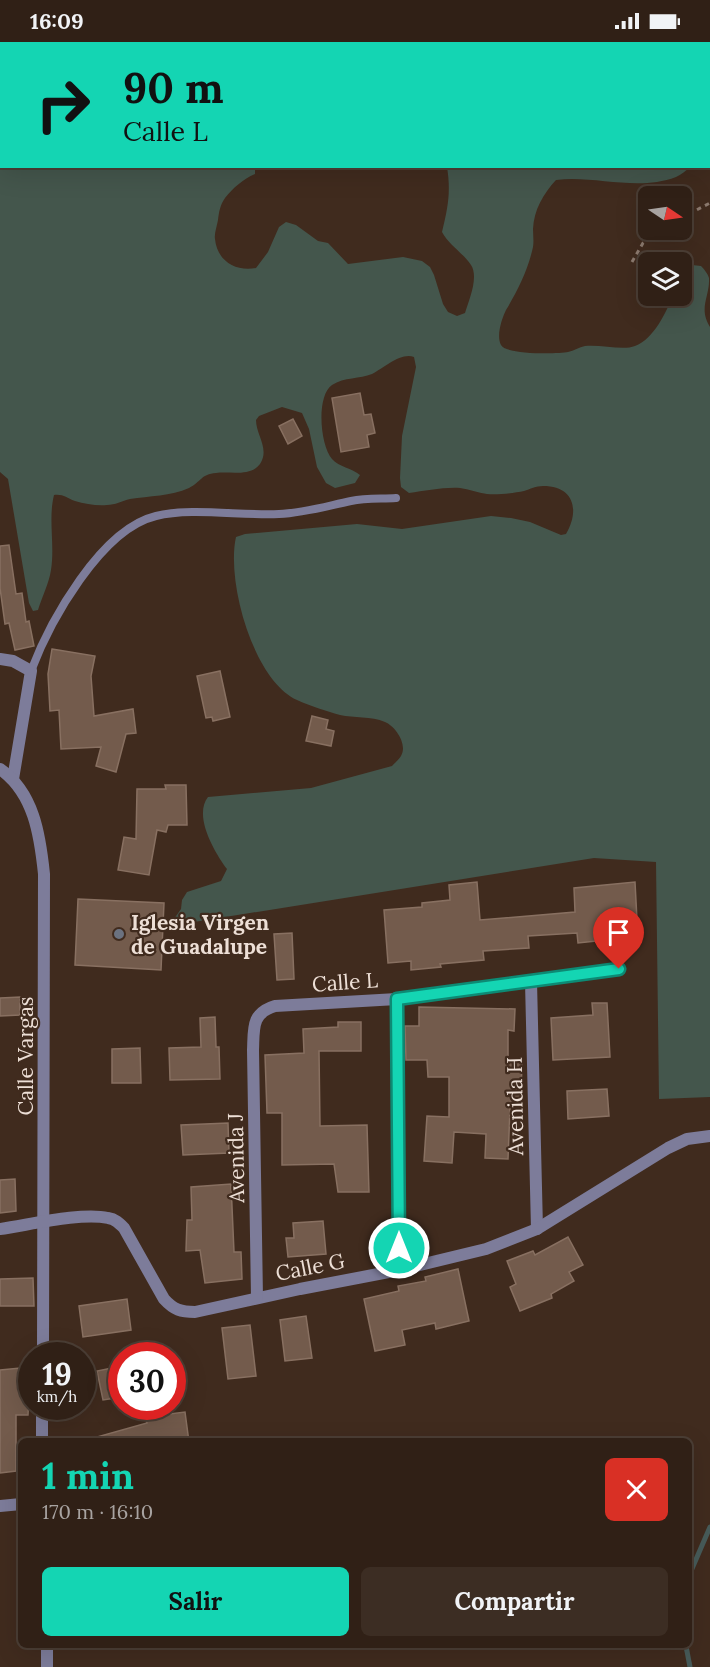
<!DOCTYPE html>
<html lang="es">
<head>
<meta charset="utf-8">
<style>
  body { margin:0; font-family:Lora,serif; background:#3c2d23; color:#f1f3f6; height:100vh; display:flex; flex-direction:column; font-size:22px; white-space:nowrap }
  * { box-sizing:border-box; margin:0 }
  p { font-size:20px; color:#a8a3a1 }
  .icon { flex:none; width:33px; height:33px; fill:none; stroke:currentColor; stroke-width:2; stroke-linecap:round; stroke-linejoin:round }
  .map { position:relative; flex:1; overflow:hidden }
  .panel { position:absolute; left:18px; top:1396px; width:674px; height:210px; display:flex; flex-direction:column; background:#302016; border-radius:9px; box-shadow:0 6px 24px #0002,0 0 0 2px #4b3e35 }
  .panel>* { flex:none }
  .guide { position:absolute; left:0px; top:0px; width:711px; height:126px; box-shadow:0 6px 24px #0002,0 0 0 2px #4b3e35; background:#14d5b3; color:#111; overflow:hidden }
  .needle { width:39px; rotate:103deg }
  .buttons { position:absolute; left:638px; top:144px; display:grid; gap:12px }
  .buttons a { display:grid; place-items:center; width:54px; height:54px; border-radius:9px; background:#302016; box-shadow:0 6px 24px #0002,0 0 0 2px #4b3e35; font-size:30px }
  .speed { position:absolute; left:18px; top:1300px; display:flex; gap:12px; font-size:30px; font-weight:700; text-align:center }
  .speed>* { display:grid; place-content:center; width:78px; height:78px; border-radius:50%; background:#302016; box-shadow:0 6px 24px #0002,0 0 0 2px #4b3e35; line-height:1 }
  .speed small { font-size:15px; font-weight:400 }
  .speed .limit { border:9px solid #d22; background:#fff; color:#111 }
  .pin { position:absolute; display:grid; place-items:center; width:51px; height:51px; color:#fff; margin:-62px -26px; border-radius:50% 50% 50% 0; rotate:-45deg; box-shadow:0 0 6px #0007 }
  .pin .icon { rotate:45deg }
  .me { position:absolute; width:66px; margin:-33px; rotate:0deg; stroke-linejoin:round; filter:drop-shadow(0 0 4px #0008) }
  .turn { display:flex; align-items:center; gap:21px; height:126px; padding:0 24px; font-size:27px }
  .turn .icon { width:78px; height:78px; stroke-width:2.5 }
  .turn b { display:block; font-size:42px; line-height:51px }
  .round { display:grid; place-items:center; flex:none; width:63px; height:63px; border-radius:9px; background:#3c2d23 }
  .head { display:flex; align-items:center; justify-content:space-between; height:102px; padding:0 24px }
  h1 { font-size:36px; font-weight:700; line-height:45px; color:#14d5b3 }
  .cta { display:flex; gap:12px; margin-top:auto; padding:12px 24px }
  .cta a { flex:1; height:69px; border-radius:9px; background:#14d5b3; color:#111; font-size:24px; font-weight:700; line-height:69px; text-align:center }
  .cta a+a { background:#3c2d23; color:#f1f3f6 }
  .status { display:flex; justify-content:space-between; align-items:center; height:42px; padding:0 30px; background:#302016; direction:ltr }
  .status svg { height:16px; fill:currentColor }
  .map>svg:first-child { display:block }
  .green { fill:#44564c }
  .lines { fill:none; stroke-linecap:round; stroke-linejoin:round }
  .stream { stroke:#475b59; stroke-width:5 }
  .building { fill:#735b4c; stroke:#887061; stroke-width:1.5 }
  .path { stroke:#8c7a6f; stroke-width:3; stroke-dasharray:4.5 4.5; stroke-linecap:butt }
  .service { stroke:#7d7c9a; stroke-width:8 }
  .minor { stroke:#7d7c9a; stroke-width:12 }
  .route-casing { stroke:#0d8a74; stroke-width:15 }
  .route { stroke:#14d5b3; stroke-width:10 }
  .worship-dot { fill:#6b7280; stroke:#402b1e; stroke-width:2 }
  .labels { text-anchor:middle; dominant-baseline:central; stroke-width:4.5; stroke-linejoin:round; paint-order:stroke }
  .poi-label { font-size:21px; font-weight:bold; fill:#eddfd6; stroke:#402b1e; text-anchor:start }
  .street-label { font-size:21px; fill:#eddfd6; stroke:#402b1e }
</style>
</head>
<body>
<div class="status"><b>16:09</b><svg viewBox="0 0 49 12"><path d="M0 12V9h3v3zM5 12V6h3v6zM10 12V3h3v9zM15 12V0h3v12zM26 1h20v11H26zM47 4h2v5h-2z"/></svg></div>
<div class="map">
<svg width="710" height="1625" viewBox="0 0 710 1625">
  <rect width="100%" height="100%" fill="#402b1e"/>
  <!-- green -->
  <g class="green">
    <path d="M0 0H268V1L2 2V124L255 125V132C243 137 233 146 225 156 220 163 219 170 218 178 217 184 214 192 215 197 217 219 236 230 256 226L268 210 279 185 286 180 296 183 318 199 328 201 348 222 403 215 422 219 430 225 434 233 443 262 448 270 457 274 465 271C469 258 479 235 471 223 463 211 449 203 442 190 448 165 451 150 447 125H691C686 128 681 133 676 135 637 150 595 133 556 138 543 152 534 168 533 187 533 193 534 199 533 205 528 228 518 248 506 268 502 276 496 294 501 303 506 313 558 312 568 310 574 309 579 305 585 304 600 302 623 309 635 304 654 297 666 270 673 254H681V234L692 223 701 224C704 227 708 232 709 236 710 255 698 266 710 285V1055L659 1057 656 820 594 816 169 884 181 867 182 858 187 850 221 839 227 827C215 811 193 774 208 755L311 746 392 724C395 721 399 717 401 714 408 702 395 684 385 680 371 674 354 676 340 673 326 669 310 664 297 658 253 638 226 539 236 495L245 492 357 482 402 487 491 474 511 476 530 480 561 493 566 492C580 468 574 444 543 444 536 444 530 447 524 449 514 451 498 453 487 452 478 451 469 447 460 446 443 445 425 449 409 451L401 445 400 436 402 394 416 325 414 315C401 310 384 326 372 332 360 337 344 335 332 343 316 354 320 403 332 417 339 425 352 426 360 433L355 441 335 446 326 441 317 425 309 387 302 371 282 365 259 374 256 378C256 393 270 407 260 422 250 435 230 429 216 431 201 432 201 440 189 446 171 454 149 454 130 457 122 459 115 463 107 463 97 464 85 462 75 459 66 456 64 452 54 453 48 477 55 503 51 528 49 541 42 555 38 568L33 569 29 561 8 437 0 430Z"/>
    <path d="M496 0H710V112V2L495 1Z"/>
  </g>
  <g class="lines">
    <!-- stream -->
    <g class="stream">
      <path d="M688 1536 710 1485"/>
      <path d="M686 1604 690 1625"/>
    </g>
  </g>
  <!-- building -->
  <g class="building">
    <path d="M360 351 364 373 371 372 375 391 367 393 369 405 341 410 332 356Z"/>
    <path d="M293 377 302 394 288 402 279 384Z"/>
    <path d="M9 503 16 552 22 551 26 580 29 579 34 604 15 608 9 581 5 582 0 546V504Z"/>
    <path d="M52 607 95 614 91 634 94 674 133 667 136 691 126 692 116 730 96 724 101 705 61 707 59 668 50 669 48 632Z"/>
    <path d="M220 629 230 675 213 679 212 675 206 676 197 634Z"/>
    <path d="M312 674 328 678 326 687 334 689 331 704 306 699Z"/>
    <path d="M165 743H186L187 783H168L166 790 157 788 149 833 118 828 124 795 136 797 137 747H166Z"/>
    <path d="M477 840 480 878 575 870 574 846 635 840 637 878H633L634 895 578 901 577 891 528 894 529 906 483 909 484 918 440 922 441 925 411 928V919L388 921 384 868 422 865V861L450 858 449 843Z"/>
    <path d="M78 857 164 861 161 928 75 923Z"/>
    <path d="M292 891 294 937 277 938 274 892Z"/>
    <path d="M20 955V973L0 974V956Z"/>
    <path d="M592 961H607L610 1015 553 1018 551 976 593 973Z"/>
    <path d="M419 965 515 967 514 989 508 988V1017H522L521 1054 510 1067 508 1117 485 1116 486 1092 454 1090 452 1121 424 1119 427 1074 449 1075V1035H428L427 1018H406L405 984H419Z"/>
    <path d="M215 975 216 1005H219L220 1037 170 1038 169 1006 201 1005 200 976Z"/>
    <path d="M338 980H361V1009H319L320 1084 367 1083 369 1150H338L334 1122 282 1123V1071H267L265 1013 304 1011 303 987 338 985Z"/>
    <path d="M140 1006 141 1041H112V1007Z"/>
    <path d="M607 1047 609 1074 568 1077 567 1049Z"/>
    <path d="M228 1081 229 1111 183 1113 181 1083Z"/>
    <path d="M15 1137 16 1169 0 1171V1138Z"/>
    <path d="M231 1142 234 1210H241L242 1237 205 1241 200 1208 186 1209 187 1178H192L191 1145Z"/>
    <path d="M323 1179 326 1212 288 1215 286 1196H294L293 1181Z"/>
    <path d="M568 1195 583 1223 569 1230 574 1239 551 1252 552 1256 520 1269 510 1245 516 1242 507 1219 533 1209 535 1213Z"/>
    <path d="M458 1227 469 1279 436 1287 435 1281 402 1288 405 1303 375 1309 364 1257 399 1249 398 1244 426 1239 425 1235Z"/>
    <path d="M33 1236 34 1264H0V1237Z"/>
    <path d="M127 1257 131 1288 83 1295 79 1264Z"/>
    <path d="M306 1274 312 1316 285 1319 280 1278Z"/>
    <path d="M250 1283 256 1334 228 1337 222 1286Z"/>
    <path d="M122 1324V1355L103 1358 97 1329Z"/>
    <path d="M20 1326V1352L29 1351 28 1373H16V1429L0 1431V1328Z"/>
    <path d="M185 1370 189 1400H98L97 1395 147 1381 146 1375Z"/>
  </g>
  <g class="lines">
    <!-- path -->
    <g class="path">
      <path d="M219 0 220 2"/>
      <path d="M681 176 710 161"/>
      <path d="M632 220 643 201 660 188"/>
    </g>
    <!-- service -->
    <path class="service" d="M31 629C50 579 101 487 156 474 191 465 241 474 279 472 304 471 327 464 351 459 366 456 381 457 396 456"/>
    <!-- minor -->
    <g class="minor">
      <path d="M0 617 13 619 31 629 13 737"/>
      <path d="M0 727C34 751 40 793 44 832L43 1314"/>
      <path d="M531 940 537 1187"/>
      <path d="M397 957 399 1228"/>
      <path d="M0 1187C29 1183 81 1170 108 1176 115 1177 119 1181 124 1186L164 1257C174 1268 181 1270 195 1270L300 1247 399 1228 486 1207 537 1187 668 1106 687 1097 710 1094"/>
      <path d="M257 1256 253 1008C254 987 251 971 275 964L397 957 619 927"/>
      <path d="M42 1400V1365"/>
      <path d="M0 1464 21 1462"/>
      <path d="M47 1604V1625"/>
    </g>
  </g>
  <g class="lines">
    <defs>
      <path id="route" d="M399 1206 397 957 619 927"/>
    </defs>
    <!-- route casing -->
    <use href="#route" class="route-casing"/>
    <!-- route -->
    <use href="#route" class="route"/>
  </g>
  <!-- markers -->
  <circle class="worship-dot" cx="119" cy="892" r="6"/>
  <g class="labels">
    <!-- poi labels -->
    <g class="poi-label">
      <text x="131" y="880">Iglesia Virgen<tspan x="131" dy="24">de Guadalupe</tspan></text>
    </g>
    <!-- street labels -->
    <g class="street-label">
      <text transform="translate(345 940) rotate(-4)">Calle L</text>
      <text transform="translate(25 1014) rotate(-90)">Calle Vargas</text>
      <text transform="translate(515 1064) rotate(-91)">Avenida H</text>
      <text transform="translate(236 1116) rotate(-91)">Avenida J</text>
      <text transform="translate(310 1225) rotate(-11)">Calle G</text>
    </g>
  </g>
</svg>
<div class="buttons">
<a><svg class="needle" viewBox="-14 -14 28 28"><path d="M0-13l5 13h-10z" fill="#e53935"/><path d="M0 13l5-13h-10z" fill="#a8a3a1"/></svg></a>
<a><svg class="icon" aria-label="layers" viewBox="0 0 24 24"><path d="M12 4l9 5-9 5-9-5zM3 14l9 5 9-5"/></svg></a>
</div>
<div class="speed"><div>19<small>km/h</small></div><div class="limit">30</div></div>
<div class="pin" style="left:619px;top:927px;background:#d93025"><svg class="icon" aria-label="arrive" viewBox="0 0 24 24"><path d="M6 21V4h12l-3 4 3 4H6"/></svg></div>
<svg class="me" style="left:399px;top:1206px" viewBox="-20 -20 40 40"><circle r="17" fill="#14d5b3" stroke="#fff" stroke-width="3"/><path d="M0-11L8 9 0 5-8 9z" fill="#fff"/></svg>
<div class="guide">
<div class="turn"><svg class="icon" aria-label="right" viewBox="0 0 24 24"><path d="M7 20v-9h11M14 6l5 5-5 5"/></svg><div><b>90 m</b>Calle L</div></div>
</div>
<section class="panel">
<div class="head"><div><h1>1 min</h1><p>170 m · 16:10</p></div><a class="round" style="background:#d93025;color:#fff"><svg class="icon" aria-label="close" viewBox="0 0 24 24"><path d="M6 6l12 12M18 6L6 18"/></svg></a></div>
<div class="cta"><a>Salir</a><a>Compartir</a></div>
</section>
</div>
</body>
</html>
